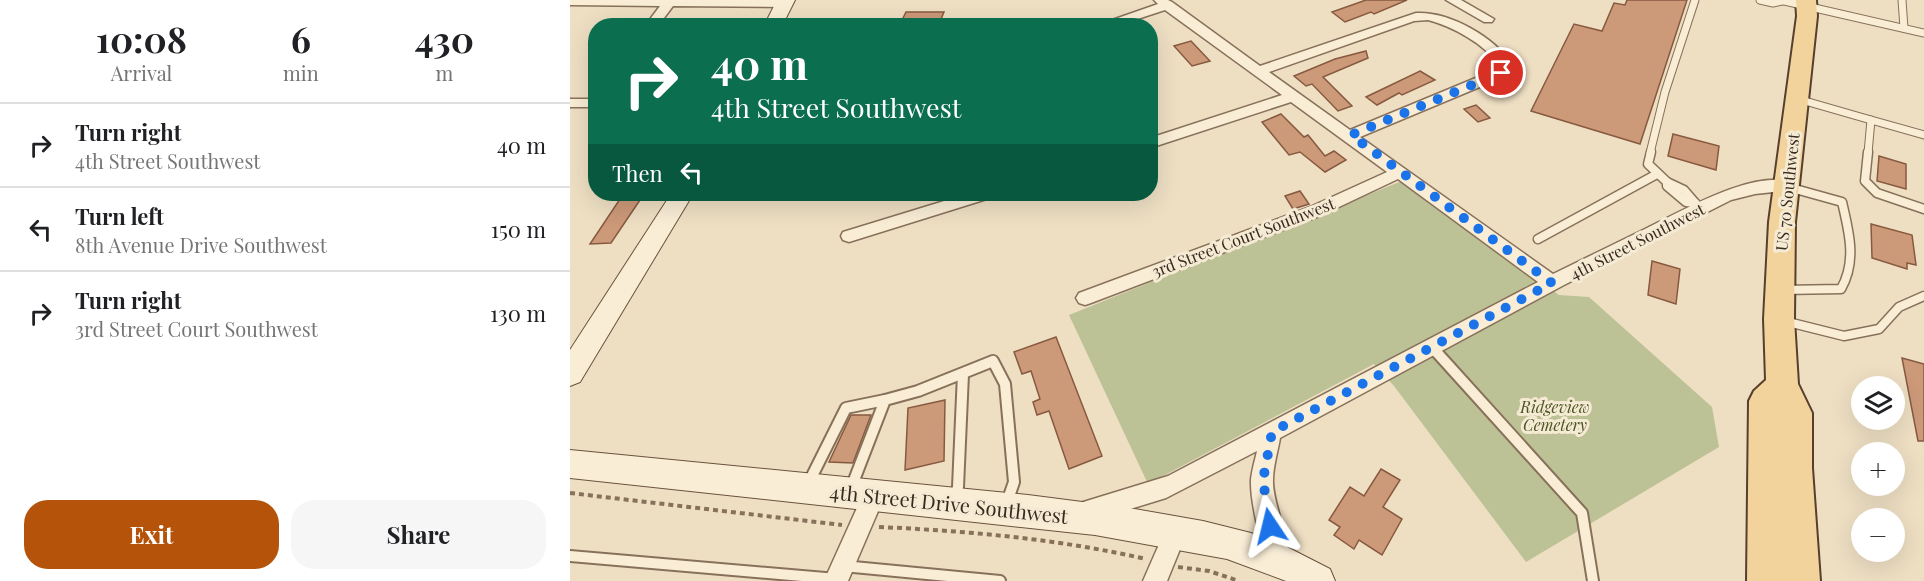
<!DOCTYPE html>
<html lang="en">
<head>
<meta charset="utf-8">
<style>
  body { margin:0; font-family:"Playfair Display",serif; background:#f6f6f6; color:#202124; height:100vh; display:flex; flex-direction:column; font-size:22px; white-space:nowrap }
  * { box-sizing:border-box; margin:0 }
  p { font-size:20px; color:#757577 }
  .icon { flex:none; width:33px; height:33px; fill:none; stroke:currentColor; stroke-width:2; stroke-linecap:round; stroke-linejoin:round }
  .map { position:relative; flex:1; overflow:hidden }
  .panel { display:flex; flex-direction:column; background:#fff; width:570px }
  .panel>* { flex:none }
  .guide { position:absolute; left:18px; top:18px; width:570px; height:183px; border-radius:24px; box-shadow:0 6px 24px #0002; background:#0b6e4f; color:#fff; overflow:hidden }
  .controls { position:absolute; left:1281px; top:376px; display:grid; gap:12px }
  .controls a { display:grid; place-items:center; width:54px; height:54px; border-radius:50%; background:#fff; box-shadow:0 6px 24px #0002; font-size:30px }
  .pin { position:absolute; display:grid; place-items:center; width:51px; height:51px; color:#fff; margin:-26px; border:3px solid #fff; border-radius:50%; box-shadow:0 2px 6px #0007 }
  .me { position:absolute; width:66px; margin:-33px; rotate:350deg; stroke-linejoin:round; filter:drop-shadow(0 0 4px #0008) }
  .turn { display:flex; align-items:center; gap:21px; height:126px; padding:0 24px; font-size:27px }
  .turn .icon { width:78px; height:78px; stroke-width:2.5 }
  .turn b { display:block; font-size:42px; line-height:51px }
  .then { display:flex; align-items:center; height:57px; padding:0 24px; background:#0003; gap:12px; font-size:22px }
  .eta { display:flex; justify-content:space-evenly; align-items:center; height:102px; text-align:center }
  .eta b { font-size:36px; font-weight:700; line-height:42px }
  .cta { display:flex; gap:12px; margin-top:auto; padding:12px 24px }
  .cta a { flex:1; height:69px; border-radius:24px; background:#b45309; color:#fff; font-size:24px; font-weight:700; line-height:69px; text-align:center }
  .cta a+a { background:#f6f6f6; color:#202124 }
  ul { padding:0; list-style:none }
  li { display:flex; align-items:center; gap:18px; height:84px; padding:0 24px; border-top:2px solid #e0e0e0 }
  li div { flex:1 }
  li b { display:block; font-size:22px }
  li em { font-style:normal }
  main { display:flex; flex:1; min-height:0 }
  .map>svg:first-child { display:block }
  .cemetery { fill:#bdc196 }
  .building { fill:#cc9979; stroke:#875a40; stroke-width:1.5 }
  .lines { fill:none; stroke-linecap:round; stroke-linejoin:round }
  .lane-far2-casing { stroke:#88715a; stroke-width:9 }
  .lane-far1-casing { stroke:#88715a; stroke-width:11 }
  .lane-casing { stroke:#88715a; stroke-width:14 }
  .street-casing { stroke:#88715a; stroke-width:3 }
  .secondary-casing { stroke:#6a523d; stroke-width:2 }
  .primary-casing { stroke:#563f2e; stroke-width:4 }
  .path { stroke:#88715a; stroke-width:4; stroke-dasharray:5 4; stroke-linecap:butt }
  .lane-far2 { stroke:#f9edd6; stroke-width:7 }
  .lane-far1 { stroke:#f9edd6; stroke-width:8 }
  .lane { stroke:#f9edd6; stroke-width:10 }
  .street { fill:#f9edd6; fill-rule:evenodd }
  .secondary { fill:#f9edd6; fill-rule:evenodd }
  .primary { fill:#f1d39b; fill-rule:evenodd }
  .route { stroke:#1a73e8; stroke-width:10; stroke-dasharray:0 18 }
  .labels { text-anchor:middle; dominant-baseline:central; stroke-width:6; stroke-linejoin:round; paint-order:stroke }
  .street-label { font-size:16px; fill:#382a1e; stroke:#f5ead3 }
  .park-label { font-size:16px; font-style:italic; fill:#4a5425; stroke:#f5ead3 }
  .near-street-label { font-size:20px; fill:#382a1e; stroke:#f5ead3 }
</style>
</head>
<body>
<main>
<section class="panel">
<div class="eta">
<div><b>10:08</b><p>Arrival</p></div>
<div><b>6</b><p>min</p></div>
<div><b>430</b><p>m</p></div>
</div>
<ul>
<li><svg class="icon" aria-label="right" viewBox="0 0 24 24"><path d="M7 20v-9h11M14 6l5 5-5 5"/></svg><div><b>Turn right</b><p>4th Street Southwest</p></div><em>40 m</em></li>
<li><svg class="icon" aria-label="left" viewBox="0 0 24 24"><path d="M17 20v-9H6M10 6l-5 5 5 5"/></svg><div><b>Turn left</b><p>8th Avenue Drive Southwest</p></div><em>150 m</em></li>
<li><svg class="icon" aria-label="right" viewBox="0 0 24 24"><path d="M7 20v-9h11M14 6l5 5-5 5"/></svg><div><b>Turn right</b><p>3rd Street Court Southwest</p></div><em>130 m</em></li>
</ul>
<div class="cta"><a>Exit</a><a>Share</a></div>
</section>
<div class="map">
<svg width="1354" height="581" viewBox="0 0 1354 581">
  <rect width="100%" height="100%" fill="#eedfc3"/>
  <!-- cemetery -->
  <path class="cemetery" d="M832 181 989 295 1019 297 1142 407 1149 447 956 562 824 386 804 364 578 484 499 315Z"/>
  <!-- building -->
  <g class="building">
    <path d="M796 0H837L804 14 801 12 775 22 762 12Z"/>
    <path d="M1057 0H1117L1070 144 961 111 1004 24 1032 31 1044 3 1055 5Z"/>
    <path d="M336 12H374L368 26H329Z"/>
    <path d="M621 41 640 61 622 66 604 46Z"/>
    <path d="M796 51 798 58 753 77 782 106 768 111 742 84 736 86 724 76 765 59Z"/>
    <path d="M850 71 865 80 832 95 829 93 807 105 796 97Z"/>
    <path d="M906 105 920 118 908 122 894 109Z"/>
    <path d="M711 114 734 137 738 135 755 156 764 151 776 160 755 172 730 152 719 155 692 122Z"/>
    <path d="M1103 134 1149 146 1146 170 1098 156Z"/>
    <path d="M1309 156 1336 164V189L1307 181Z"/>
    <path d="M730 191 739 204 723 209 715 196Z"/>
    <path d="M72 197 41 243 20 244 50 199Z"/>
    <path d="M1301 224 1342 235 1346 265 1337 263V269L1302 258Z"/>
    <path d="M1082 261 1110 269 1106 304 1078 295Z"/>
    <path d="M486 337 532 456 499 469 479 411 467 415 463 402 470 399 461 371 452 374 444 352Z"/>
    <path d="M1332 358 1354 364V441H1348Z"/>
    <path d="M375 400 374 461 335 470 338 408Z"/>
    <path d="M281 415H301L283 463 259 462Z"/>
    <path d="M811 469 830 480 813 507 832 519 812 555 789 540 784 549 764 535 770 527 759 520 780 487 794 496Z"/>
  </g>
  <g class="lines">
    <defs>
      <g id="lane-far2">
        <path d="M1190 0 1203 3 1212 1"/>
        <path d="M1210 0 1354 33"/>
        <path d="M1332 0 1334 28"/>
        <path d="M1228 99 1301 120"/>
        <path d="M1080 153 1095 92 1125 0"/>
        <path d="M1298 153 1301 120 1354 135"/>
      </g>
      <g id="lane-far1">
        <path d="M1081 152 1078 164 1097 182V186L1116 202 1125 203"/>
        <path d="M1298 152 1295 181 1307 193 1354 209"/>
        <path d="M1097 182 1114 190 1127 205"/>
        <path d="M968 239 1087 174"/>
        <path d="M1212 290 1271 289C1287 261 1279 232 1272 202L1218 187"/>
        <path d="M1214 321 1274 336 1309 329 1329 307 1354 296"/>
      </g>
      <g id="lane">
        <path d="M861 346 1012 513 1023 581"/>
        <path d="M238 484 276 408 315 400"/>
        <path d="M281 488 315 400 348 391 423 361 435 384 444 482 436 505"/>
        <path d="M384 500 388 487 393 374"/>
        <path d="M0 556 267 579"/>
        <path d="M273 566 430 581"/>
      </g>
      <g id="street">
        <path d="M0 0H217L220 3 214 7 103 6 88 26H75L90 6 0 5Z"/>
        <path d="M584 0H598L602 2 690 66 846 13C879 11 925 37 942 65L936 76 790 137 983 274C1014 259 1044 244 1075 229 1113 211 1180 170 1223 182L1225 186 1223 190 1185 194 1161 200 994 285 710 438C708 451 703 466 703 480 702 505 725 547 716 567L708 571 700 567C691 545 680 502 681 479 682 470 685 460 687 451L596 498 518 522 510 519 507 511 510 503 598 476 968 282 828 179 752 215 521 303 515 305 509 303 506 298 509 293 740 207 817 172 721 102 580 148V138L712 95 595 10 546 26H525L588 4ZM858 20C881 26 916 44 928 65L925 70 780 130 699 72 844 21Z"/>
        <path d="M876 0H891L924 19 922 22H914Z"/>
        <rect x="0" y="99" width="26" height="8"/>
        <path d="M397 194H422L420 198 279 242 273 240 271 236 273 232Z"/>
        <path d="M304 484 312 488 315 495 278 581H254L296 488Z"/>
        <path d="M606 521 614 524 617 532 597 581H573L598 524Z"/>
      </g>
      <g id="secondary">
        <path d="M207 0H225L212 26H194Z"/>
        <path d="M101 194H123L10 382 0 386V350Z"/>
        <path d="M0 450 458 495 559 508 633 521 681 533 715 546 760 569 765 581H716L657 559 525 535 0 478Z"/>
      </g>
      <path id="primary" d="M1226 0H1246L1247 16 1225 222 1224 319 1228 384 1242 413V468L1250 581H1177L1179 401 1184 391 1196 380 1194 319 1199 222 1227 16Z"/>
    </defs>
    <!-- lane-far2 casing -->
    <use href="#lane-far2" class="lane-far2-casing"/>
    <!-- lane-far1 casing -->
    <use href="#lane-far1" class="lane-far1-casing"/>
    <!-- lane casing -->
    <use href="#lane" class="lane-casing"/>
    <!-- street casing -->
    <use href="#street" class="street-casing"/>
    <!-- secondary casing -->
    <use href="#secondary" class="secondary-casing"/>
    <!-- primary casing -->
    <use href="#primary" class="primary-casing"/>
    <!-- path -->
    <g class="path">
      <path d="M0 493 272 525"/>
      <path d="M309 527C399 531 488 539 576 559"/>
      <path d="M608 567 639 571 669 581"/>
    </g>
    <!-- lane-far2 -->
    <use href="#lane-far2" class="lane-far2"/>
    <!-- lane-far1 -->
    <use href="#lane-far1" class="lane-far1"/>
    <!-- lane -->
    <use href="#lane" class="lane"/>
    <!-- street -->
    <use href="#street" class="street"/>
    <!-- secondary -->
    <use href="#secondary" class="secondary"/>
    <!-- primary -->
    <use href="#primary" class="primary"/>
  </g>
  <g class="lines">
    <!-- route -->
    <path class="route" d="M700 526 693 480 702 432 982 283 781 135 931 73"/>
  </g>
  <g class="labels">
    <!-- street labels -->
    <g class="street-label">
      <text transform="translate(1217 192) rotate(-84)">US 70 Southwest</text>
      <text transform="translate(673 237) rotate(-21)">3rd Street Court Southwest</text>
      <text transform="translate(1067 241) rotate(-27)">4th Street Southwest</text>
    </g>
    <!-- park labels -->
    <g class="park-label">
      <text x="985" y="406">Ridgeview<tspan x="985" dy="18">Cemetery</tspan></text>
    </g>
    <!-- near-street labels -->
    <g class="near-street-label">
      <text transform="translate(379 503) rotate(6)">4th Street Drive Southwest</text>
    </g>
  </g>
</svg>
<div class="controls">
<a><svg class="icon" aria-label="layers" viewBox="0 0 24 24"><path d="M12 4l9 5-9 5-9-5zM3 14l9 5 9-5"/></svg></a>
<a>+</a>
<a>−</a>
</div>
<div class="pin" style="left:931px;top:73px;background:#d93025"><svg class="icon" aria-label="arrive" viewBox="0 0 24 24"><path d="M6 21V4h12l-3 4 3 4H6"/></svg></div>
<svg class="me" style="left:700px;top:526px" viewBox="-20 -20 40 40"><path d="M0-17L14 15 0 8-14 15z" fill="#1a73e8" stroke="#fff" stroke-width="4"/></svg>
<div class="guide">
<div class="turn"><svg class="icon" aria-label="right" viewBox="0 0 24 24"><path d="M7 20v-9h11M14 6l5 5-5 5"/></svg><div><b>40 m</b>4th Street Southwest</div></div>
<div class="then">Then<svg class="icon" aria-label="left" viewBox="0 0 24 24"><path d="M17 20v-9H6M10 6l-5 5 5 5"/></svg></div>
</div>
</div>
</main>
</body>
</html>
